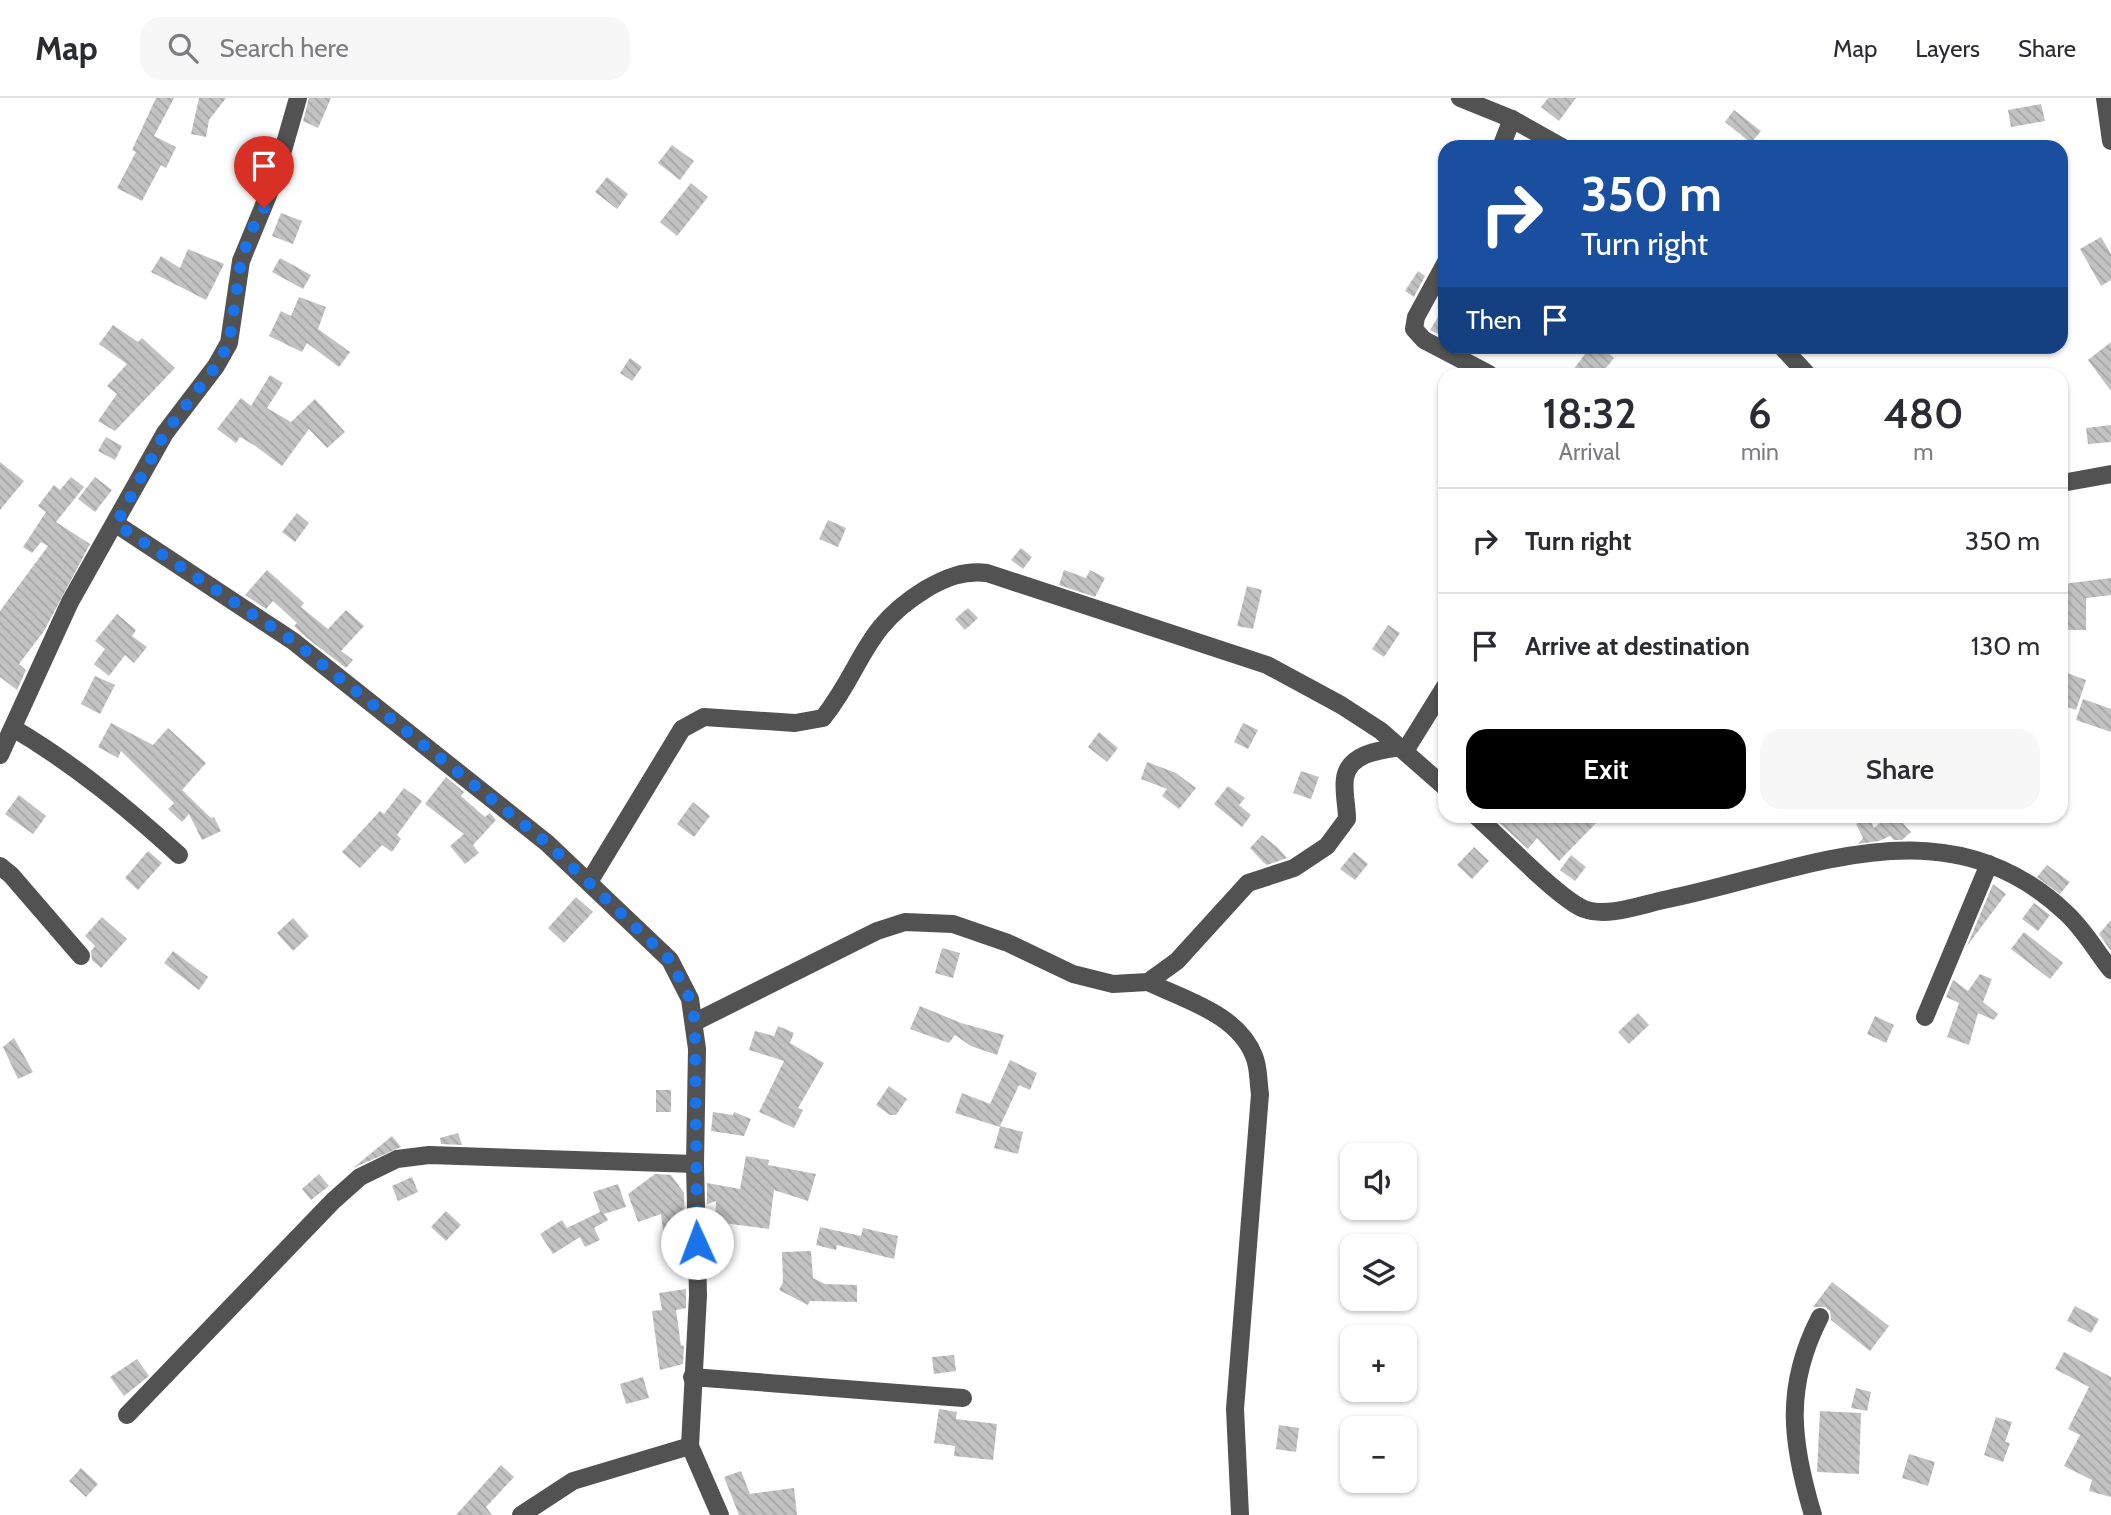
<!DOCTYPE html>
<html lang="en">
<head>
<meta charset="utf-8">
<style>
  body { margin:0; font-family:Cabin,sans-serif; background:#f7f7f7; color:#2b2b33; height:100vh; display:flex; flex-direction:column; font-size:26px; white-space:nowrap }
  * { box-sizing:border-box; margin:0 }
  p { font-size:23px; color:#7c7c81 }
  .icon { flex:none; width:38px; height:38px; fill:none; stroke:currentColor; stroke-width:2; stroke-linecap:round; stroke-linejoin:round }
  .map { position:relative; flex:1; overflow:hidden }
  .side { position:absolute; left:1438px; top:270px; width:630px; height:455px; display:flex; flex-direction:column; background:#fff; border-radius:21px; box-shadow:0 2px 5px #0004 }
  .side>* { flex:none }
  .top-card { position:absolute; left:1438px; top:42px; width:630px; height:214px; border-radius:21px; box-shadow:0 2px 5px #0004; background:#1a4fa0; color:#fff; overflow:hidden }
  .controls { position:absolute; left:1340px; top:1045px; display:grid; gap:14px }
  .controls a { display:grid; place-items:center; width:77px; height:77px; border-radius:14px; background:#fff; box-shadow:0 2px 5px #0004; font-size:35px }
  .pin { position:absolute; display:grid; place-items:center; width:60px; height:60px; color:#fff; margin:-72px -30px; border-radius:50% 50% 50% 0; rotate:-45deg; box-shadow:0 0 7px #0007 }
  .pin .icon { rotate:45deg }
  .me { position:absolute; width:77px; margin:-38px; rotate:358deg; stroke-linejoin:round; filter:drop-shadow(0 0 5px #0008) }
  .turn { display:flex; align-items:center; gap:24px; height:147px; padding:0 28px; font-size:32px }
  .turn .icon { width:91px; height:91px; stroke-width:2.5 }
  .turn b { display:block; font-size:49px; line-height:60px }
  .then { display:flex; align-items:center; height:66px; padding:0 28px; background:#0003; gap:14px; font-size:26px }
  .eta { display:flex; justify-content:space-evenly; align-items:center; height:119px; text-align:center }
  .eta b { font-size:42px; font-weight:600; line-height:49px }
  .action { display:flex; gap:14px; margin-top:auto; padding:14px 28px }
  .action a { flex:1; height:80px; border-radius:21px; background:#000; color:#fff; font-size:28px; font-weight:600; line-height:80px; text-align:center }
  .action a+a { background:#f7f7f7; color:#2b2b33 }
  ul { padding:0; list-style:none }
  li { display:flex; align-items:center; gap:21px; height:105px; padding:0 28px; border-top:2px solid #e1e1e2 }
  li div { flex:1 }
  li b { display:block; font-size:26px }
  li em { font-style:normal }
  header { display:flex; align-items:center; gap:42px; box-sizing:border-box; height:98px; padding:0 35px; background:#fff; border-bottom:2px solid #e1e1e2 }
  header strong { font-size:33px }
  nav { display:flex; gap:38px; margin-inline-start:auto; font-size:24px }
  .search { width:490px; height:63px; background:#f7f7f7; display:flex; align-items:center; gap:18px; box-sizing:border-box; padding:0 24px; border-radius:21px; color:#7c7c81; font-size:26px }
  .map>svg:first-child { display:block }
  .building { fill:url(#building-back-hatch) }
  .lines { fill:none; stroke-linecap:round; stroke-linejoin:round }
  .minor { stroke:#525252; stroke-width:18 }
  .route { stroke:#1a73e8; stroke-width:12; stroke-dasharray:0 21.6 }
</style>
</head>
<body>
<header>
<strong>Map</strong>
<div class="search"><svg class="icon" aria-label="search" viewBox="0 0 24 24"><circle cx="10" cy="10" r="6"/><path d="M15 15l6 6"/></svg>Search here</div>
<nav><a>Map</a><a>Layers</a><a>Share</a></nav>
</header>
<div class="map">
<svg width="2111" height="1417" viewBox="0 0 2111 1417">
  <defs>
    <pattern id="building-back-hatch" width="6" height="6" patternUnits="userSpaceOnUse" patternTransform="scale(1.75)"><rect width="6" height="6" fill="#c2c2c2"/><path d="M-1 5l2 2M0 0l6 6M5-1l2 2" fill="none" stroke="#a5a5a5"/></pattern>
  </defs>
  <rect width="100%" height="100%" fill="#fff"/>
  <!-- building -->
  <g class="building">
    <path d="M156 0H174L154 38 176 49 166 70 161 67 142 103 117 90 136 54 132 52Z"/>
    <path d="M199 0H226L209 22 206 39 191 36Z"/>
    <path d="M309 0H331L318 30 303 23Z"/>
    <path d="M1548 0H1576L1559 23 1541 9Z"/>
    <path d="M2041 6 2045 23 2011 29 2008 12Z"/>
    <path d="M1734 12 1761 33 1751 45 1725 24Z"/>
    <path d="M672 47 694 63 680 82 658 65Z"/>
    <path d="M607 79 628 96 617 111 595 94Z"/>
    <path d="M691 85 708 99 677 138 660 124Z"/>
    <path d="M281 115 302 123 293 146 272 138Z"/>
    <path d="M2101 139 2111 156V182L2101 188 2080 151Z"/>
    <path d="M188 151 224 166 206 202 151 174 161 158 180 170Z"/>
    <path d="M280 160 311 177 303 191 272 174Z"/>
    <path d="M1418 173 1425 178 1414 199 1405 193Z"/>
    <path d="M299 199 326 209 318 231 350 254 339 269 307 245 302 254 269 238 281 213 291 218Z"/>
    <path d="M1446 206V240L1430 232Z"/>
    <path d="M113 227 138 244 142 240 175 270 115 333 98 323 117 296 107 288 127 266 99 246Z"/>
    <path d="M2111 244V293L2088 262Z"/>
    <path d="M1591 248H1600L1614 260 1601 276H1570Z"/>
    <path d="M630 260 642 269 632 283 620 275Z"/>
    <path d="M270 277 283 285 267 310 291 324 315 301 345 334 327 350 309 331 282 368 254 347 240 339 236 345 217 331 241 300 251 308Z"/>
    <path d="M2111 327V344L2088 346 2086 330Z"/>
    <path d="M106 339 122 348 115 362 98 353Z"/>
    <path d="M0 364 24 383 0 412Z"/>
    <path d="M71 379 84 389 56 424 90 446 44 533 19 566 26 572 17 592 0 579V513L48 448 41 444 32 455 23 449 46 414 38 408 54 387 60 392Z"/>
    <path d="M95 379 112 392 95 414 78 401Z"/>
    <path d="M297 415 309 425 295 444 282 434Z"/>
    <path d="M828 422 846 430 838 449 819 441Z"/>
    <path d="M1021 450 1032 459 1023 471 1011 462Z"/>
    <path d="M267 472 304 505 301 509 328 531 346 512 364 528 341 553 353 562 346 570 307 540 294 528 297 525 273 503 266 511 245 497Z"/>
    <path d="M1064 472 1086 480 1090 472 1105 480 1095 499 1059 487Z"/>
    <path d="M2111 480V497L2086 500V532H2062V506H2065L2063 486Z"/>
    <path d="M1247 488 1262 492 1253 531 1237 528Z"/>
    <path d="M968 510 978 520 965 532 955 521Z"/>
    <path d="M117 516 136 532 132 538 147 549 134 565 125 557 109 578 94 566 105 551 95 543Z"/>
    <path d="M1388 527 1400 535 1384 559 1372 551Z"/>
    <path d="M2062 573 2086 582 2076 612 2062 607Z"/>
    <path d="M95 578 115 587 100 616 81 606Z"/>
    <path d="M2083 601 2111 611V634L2076 622Z"/>
    <path d="M111 625 153 647 168 630 206 665 182 692 211 720 214 719 221 733 202 742 189 716 182 724 168 711 174 705 121 653 118 660 98 649Z"/>
    <path d="M1243 625 1258 632 1248 651 1234 644Z"/>
    <path d="M1099 634 1118 650 1107 664 1088 649Z"/>
    <path d="M1147 664 1176 675 1196 690 1179 711 1162 698 1167 691 1141 681Z"/>
    <path d="M1301 673 1319 679 1311 701 1293 695Z"/>
    <path d="M446 679 464 694 461 698 485 719 490 715 496 722 473 747 479 755 465 766 450 748 464 736 425 706Z"/>
    <path d="M1228 688 1245 700 1239 707 1251 717 1242 729 1214 706Z"/>
    <path d="M404 690 422 703 397 737 401 741 392 754 382 747 360 770 342 754 380 713 384 716Z"/>
    <path d="M19 697 46 718 33 736 5 716Z"/>
    <path d="M693 704 710 718 694 739 677 726Z"/>
    <path d="M1492 718H1603L1559 763 1537 740 1528 751Z"/>
    <path d="M1888 718H1896L1911 734 1902 742H1894L1890 738 1879 743 1858 746 1863 740 1856 726 1869 719 1874 730Z"/>
    <path d="M1262 737 1277 749 1287 760 1267 767 1264 765 1250 750Z"/>
    <path d="M1474 749 1489 763 1472 781 1457 767Z"/>
    <path d="M148 753 162 765 138 792 125 780Z"/>
    <path d="M1354 754 1368 766 1355 782 1340 771Z"/>
    <path d="M1571 757 1586 769 1575 783 1560 772Z"/>
    <path d="M2047 767 2070 784 2060 796 2037 779Z"/>
    <path d="M1993 786 2006 796 1967 848Z"/>
    <path d="M576 799 593 814 564 845 548 830Z"/>
    <path d="M2034 805 2050 817 2038 833 2022 821Z"/>
    <path d="M102 819 127 841 101 870 92 862 91 853 95 848 85 838Z"/>
    <path d="M293 820 309 838 293 853 277 835Z"/>
    <path d="M2111 822V853L2099 836Z"/>
    <path d="M2024 834 2063 865 2050 881 2011 851Z"/>
    <path d="M942 850 960 855 953 880 935 875Z"/>
    <path d="M173 853 208 879 199 892 164 865Z"/>
    <path d="M1980 876 1992 881 1983 904 1998 916 1994 922 1978 915 1969 947 1947 939 1959 905 1946 899 1953 882 1968 893Z"/>
    <path d="M920 908 961 925 1004 937 997 957 971 948 955 937 949 945 910 931Z"/>
    <path d="M1638 915 1649 927 1629 946 1618 934Z"/>
    <path d="M1875 918 1894 927 1886 945 1867 936Z"/>
    <path d="M778 928 794 935 790 945 824 965 798 1010 803 1012 794 1030 759 1014 784 963 749 952 755 933 774 938Z"/>
    <path d="M14 940 33 974 18 981 3 949Z"/>
    <path d="M1010 962 1037 975 1030 992 1019 987 1000 1028 1023 1034 1018 1056 994 1050 1000 1029 955 1015 962 995 990 1006Z"/>
    <path d="M889 988 907 1001 896 1017H890L876 1007Z"/>
    <rect x="656" y="992" width="15" height="22"/>
    <path d="M713 1014 733 1017 734 1014 751 1021 744 1038 711 1033Z"/>
    <path d="M458 1035 462 1047 441 1046 440 1040Z"/>
    <path d="M392 1038 401 1049 353 1070Z"/>
    <path d="M746 1058 769 1062 768 1067 816 1076 808 1103 774 1092 769 1131 715 1124 716 1103 707 1106V1085L740 1091Z"/>
    <path d="M319 1076 329 1088 311 1102 302 1091Z"/>
    <path d="M655 1076 671 1077 684 1095 685 1137 664 1140 661 1116 638 1124 628 1096Z"/>
    <path d="M412 1079 418 1094 398 1103 392 1088Z"/>
    <path d="M618 1086 626 1109 604 1116 608 1122 594 1130 600 1142 585 1149 580 1139 553 1156 540 1136 562 1122 567 1130 600 1114 593 1094Z"/>
    <path d="M446 1113 461 1127 446 1143 431 1129Z"/>
    <path d="M820 1129 861 1138 863 1130 898 1138 894 1161 837 1147 836 1152 816 1147Z"/>
    <path d="M811 1153 813 1180 825 1186 857 1187V1204L810 1203 808 1207 779 1192 783 1184 782 1154Z"/>
    <path d="M1832 1184 1889 1228 1870 1253 1831 1222 1830 1213 1825 1209H1813Z"/>
    <path d="M686 1191V1210L676 1212 681 1248 684 1247 683 1266 660 1272 652 1213 662 1212 659 1195Z"/>
    <path d="M2075 1208 2099 1221 2091 1235 2067 1223Z"/>
    <path d="M2064 1254 2111 1279V1399L2089 1393 2092 1382 2064 1368 2080 1337 2068 1331 2089 1289 2055 1271Z"/>
    <path d="M954 1257 956 1273 934 1276 932 1259Z"/>
    <path d="M137 1261 149 1278 124 1298 110 1279Z"/>
    <path d="M643 1279 649 1300 626 1306 620 1286Z"/>
    <path d="M1856 1290 1871 1294 1867 1313 1851 1310Z"/>
    <path d="M939 1311 957 1314 956 1321 997 1326 993 1362 954 1358 955 1348 934 1345Z"/>
    <path d="M1820 1313 1861 1315 1859 1376 1817 1374Z"/>
    <path d="M1996 1319 2012 1324 2005 1344 2010 1345 2003 1364 1984 1357Z"/>
    <path d="M1279 1327 1299 1330 1296 1354 1276 1351Z"/>
    <path d="M1909 1356 1935 1364 1928 1388 1902 1380Z"/>
    <path d="M501 1367 514 1379 486 1409 492 1417H456Z"/>
    <path d="M81 1370 98 1386 86 1399 69 1383Z"/>
    <path d="M741 1373 750 1396 794 1390 797 1417H739L724 1379Z"/>
  </g>
  <g class="lines">
    <!-- minor -->
    <g class="minor">
      <path d="M1460 0 1512 21 1562 49"/>
      <path d="M2105 0 2111 43"/>
      <path d="M1501 49 1512 21"/>
      <path d="M1446 164 1416 219 1414 231 1424 242 1489 276"/>
      <path d="M1781 248 1807 276"/>
      <path d="M2062 385 2111 376"/>
      <path d="M116 426 293 543 547 745 670 862 690 901 697 951 695 1066 698 1197 690 1348 720 1417"/>
      <path d="M13 630C74 666 126 709 179 757"/>
      <path d="M1405 653 1446 587"/>
      <path d="M0 657 70 504 165 335 216 268 229 245 241 163 275 80 298 0"/>
      <path d="M1476 718C1500 739 1559 801 1584 811 1608 820 1643 806 1668 801 1804 773 1944 701 2065 814 2084 831 2095 852 2111 872"/>
      <path d="M0 768 11 777 81 858"/>
      <path d="M589 784 682 631 704 619 795 625 823 620C864 568 862 530 926 491 945 480 964 472 987 475L1267 567 1341 607 1381 633 1446 690"/>
      <path d="M1148 884C1185 902 1238 916 1254 958 1259 969 1258 984 1260 996L1235 1311 1240 1417"/>
      <path d="M1925 919 1989 766"/>
      <path d="M695 924 877 833 905 824 953 826 1008 845 1073 876 1113 886 1148 884 1177 863 1248 785 1294 770 1327 748 1347 721C1347 708 1343 693 1345 680 1349 655 1380 652 1401 649"/>
      <path d="M692 1279 963 1300"/>
      <path d="M127 1317 333 1103 360 1079 397 1061 429 1057 695 1066"/>
      <path d="M521 1417 573 1383 690 1348"/>
      <path d="M1813 1417C1791 1344 1784 1289 1820 1219"/>
    </g>
  </g>
  <g class="lines">
    <!-- route -->
    <path class="route" d="M264 110 251 133 241 163 229 245 216 268 165 335 116 426 293 543 547 745 670 862 690 901 695 924 697 1145"/>
  </g>
</svg>
<div class="controls">
<a><svg class="icon" aria-label="sound" viewBox="0 0 24 24"><path d="M4 9h4l5-4v14l-5-4H4zM17 9q2 3 0 6"/></svg></a>
<a><svg class="icon" aria-label="layers" viewBox="0 0 24 24"><path d="M12 4l9 5-9 5-9-5zM3 14l9 5 9-5"/></svg></a>
<a>+</a>
<a>−</a>
</div>
<div class="pin" style="left:264px;top:110px;background:#d93025"><svg class="icon" aria-label="arrive" viewBox="0 0 24 24"><path d="M6 21V4h12l-3 4 3 4H6"/></svg></div>
<svg class="me" style="left:697px;top:1145px" viewBox="-20 -20 40 40"><circle r="19" fill="#fff"/><path d="M0-13L10 11 0 6-10 11z" fill="#1a73e8"/></svg>
<div class="top-card">
<div class="turn"><svg class="icon" aria-label="right" viewBox="0 0 24 24"><path d="M7 20v-9h11M14 6l5 5-5 5"/></svg><div><b>350 m</b>Turn right</div></div>
<div class="then">Then<svg class="icon" aria-label="arrive" viewBox="0 0 24 24"><path d="M6 21V4h12l-3 4 3 4H6"/></svg></div>
</div>
<section class="side">
<div class="eta">
<div><b>18:32</b><p>Arrival</p></div>
<div><b>6</b><p>min</p></div>
<div><b>480</b><p>m</p></div>
</div>
<ul>
<li><svg class="icon" aria-label="right" viewBox="0 0 24 24"><path d="M7 20v-9h11M14 6l5 5-5 5"/></svg><div><b>Turn right</b></div><em>350 m</em></li>
<li><svg class="icon" aria-label="arrive" viewBox="0 0 24 24"><path d="M6 21V4h12l-3 4 3 4H6"/></svg><div><b>Arrive at destination</b></div><em>130 m</em></li>
</ul>
<div class="action"><a>Exit</a><a>Share</a></div>
</section>
</div>
</body>
</html>
